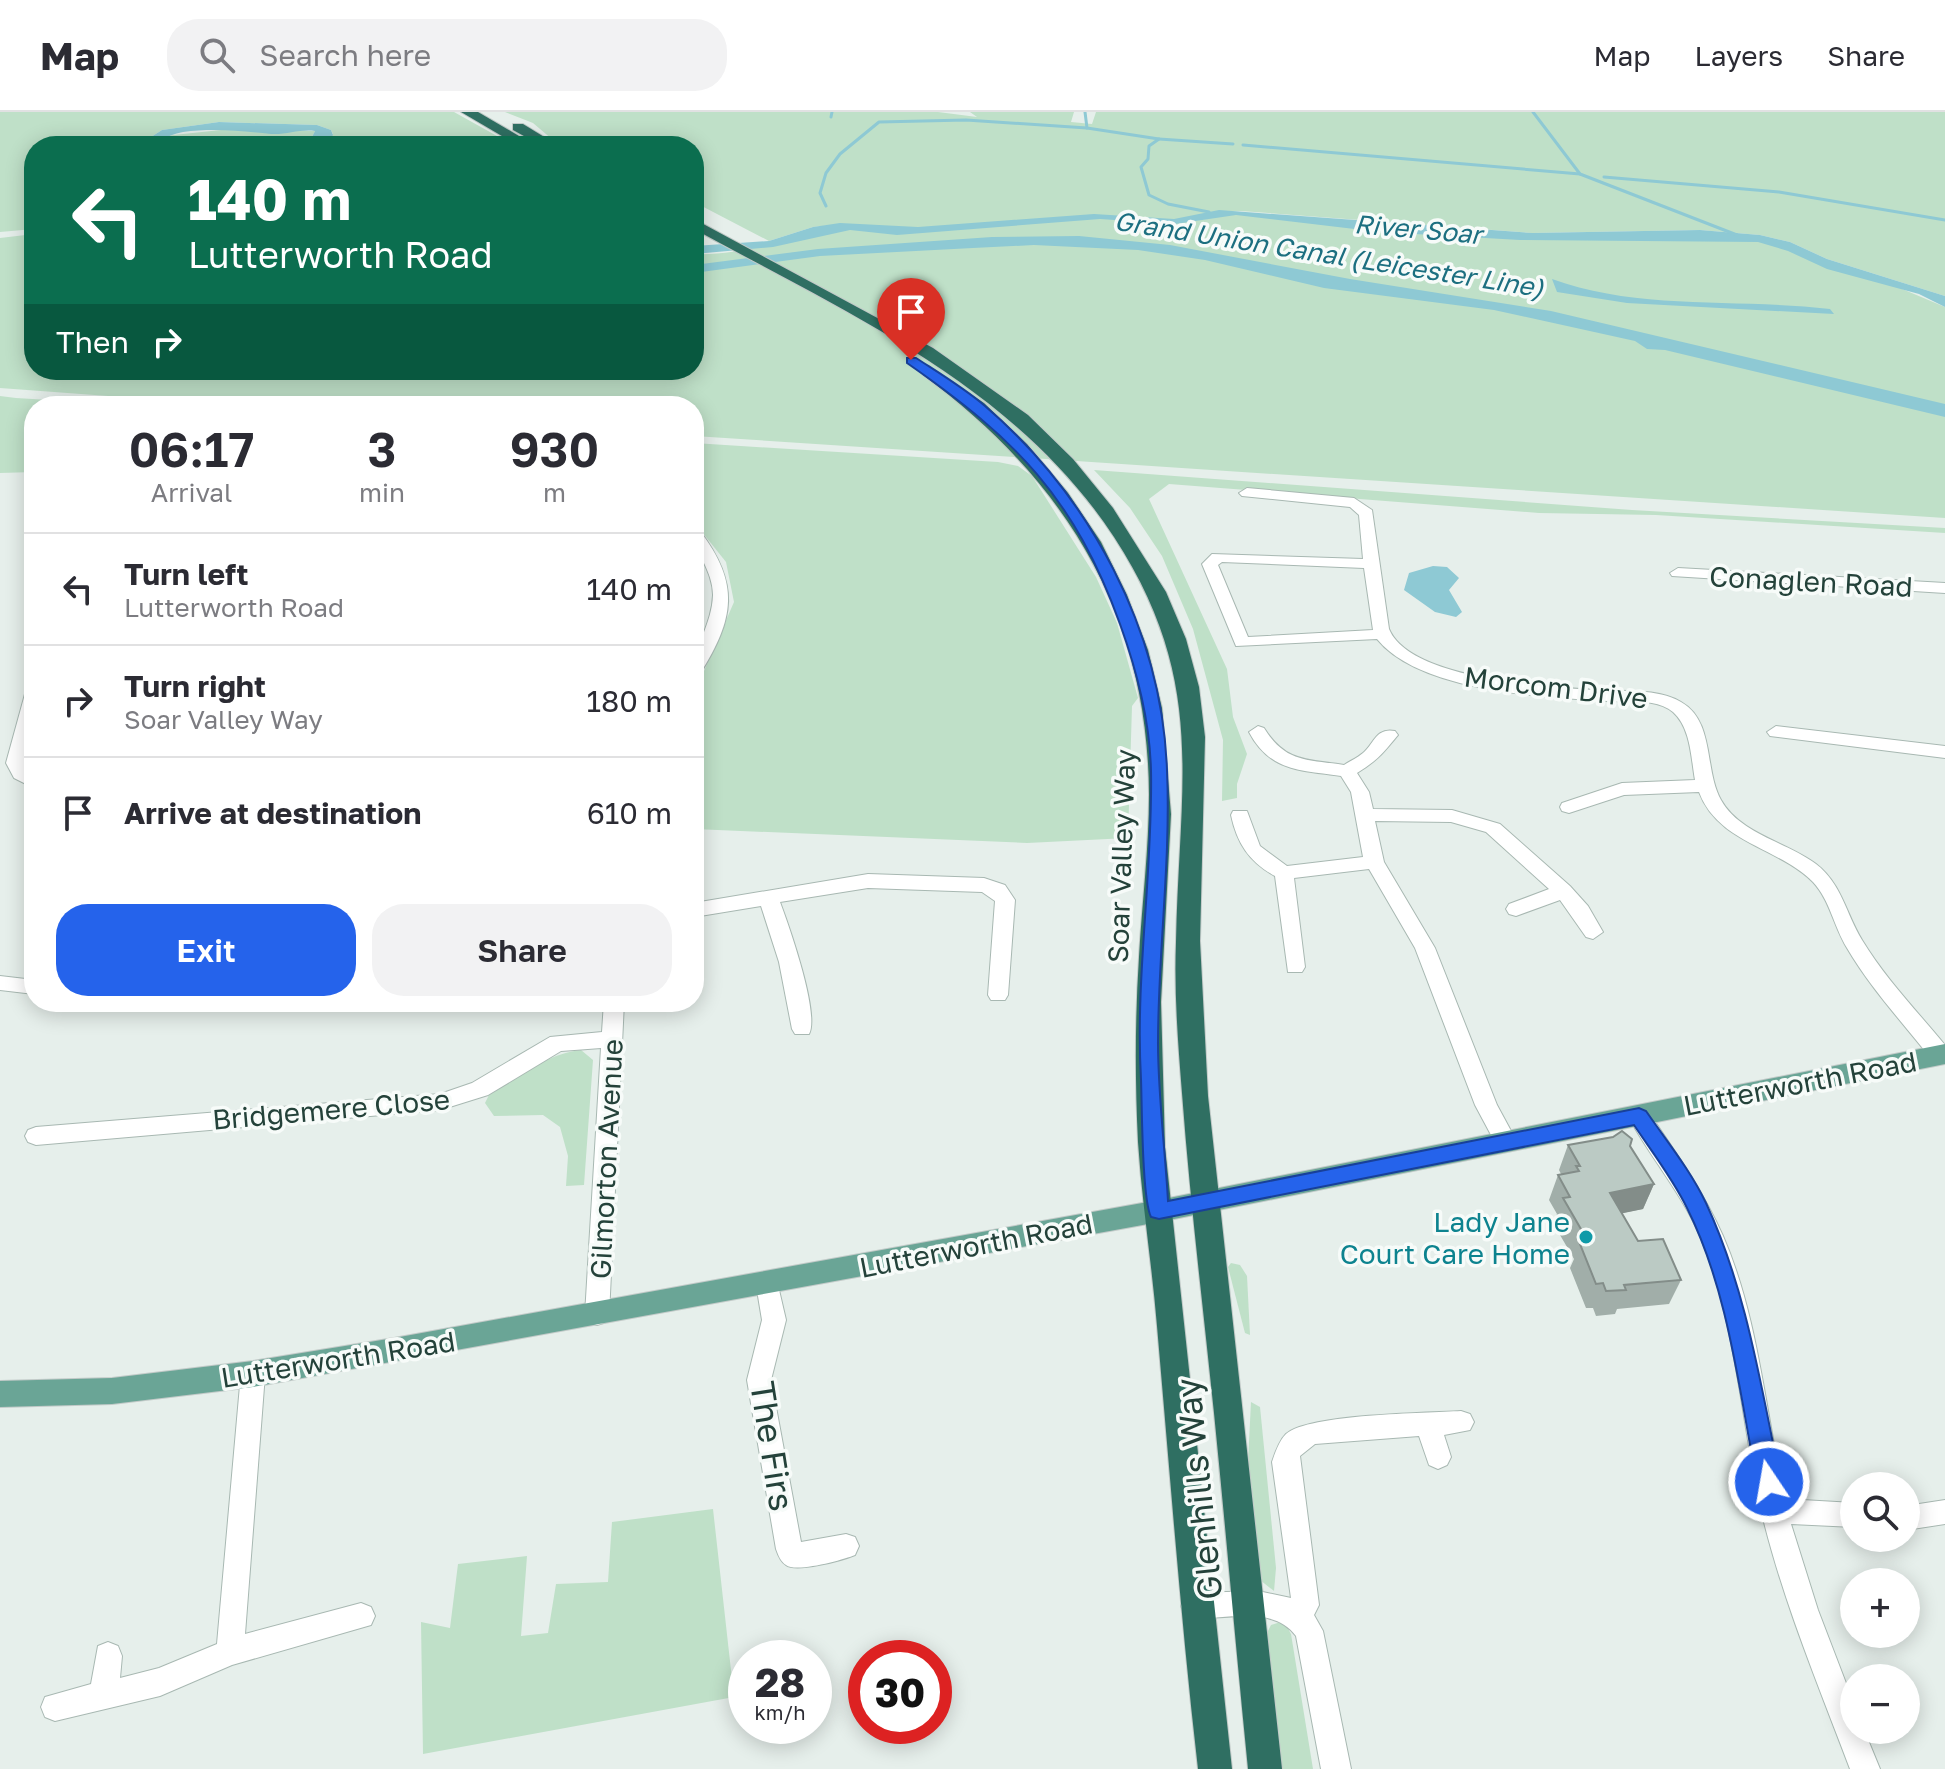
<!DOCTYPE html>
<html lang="en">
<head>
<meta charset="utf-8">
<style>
  body { margin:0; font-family:"Golos Text",sans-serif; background:#f2f2f3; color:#2b2b33; height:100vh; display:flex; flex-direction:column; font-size:30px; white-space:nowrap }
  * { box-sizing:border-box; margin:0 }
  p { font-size:26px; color:#7c7c81 }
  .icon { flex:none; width:44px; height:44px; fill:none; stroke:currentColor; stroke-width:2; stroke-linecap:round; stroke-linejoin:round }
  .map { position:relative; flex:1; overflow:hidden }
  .details { position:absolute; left:24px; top:284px; width:680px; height:616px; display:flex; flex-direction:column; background:#fff; border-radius:32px; box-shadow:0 4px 20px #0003 }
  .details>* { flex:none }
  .top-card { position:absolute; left:24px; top:24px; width:680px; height:244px; border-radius:32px; box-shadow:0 4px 20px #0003; background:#0b6e4f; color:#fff; overflow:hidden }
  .controls { position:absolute; left:1840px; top:1360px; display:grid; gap:16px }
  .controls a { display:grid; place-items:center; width:80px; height:80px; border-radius:50%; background:#fff; box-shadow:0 4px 20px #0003; font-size:40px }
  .speed { position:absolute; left:728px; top:1528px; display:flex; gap:16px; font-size:40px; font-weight:700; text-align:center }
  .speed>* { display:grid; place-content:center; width:104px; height:104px; border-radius:50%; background:#fff; box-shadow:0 4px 20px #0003; line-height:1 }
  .speed small { font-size:20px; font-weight:400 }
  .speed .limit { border:12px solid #d22; background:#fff; color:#111 }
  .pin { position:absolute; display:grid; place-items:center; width:68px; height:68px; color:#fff; margin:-82px -34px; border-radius:50% 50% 50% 0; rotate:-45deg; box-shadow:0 0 8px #0007 }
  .pin .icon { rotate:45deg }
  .me { position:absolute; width:88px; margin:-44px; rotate:348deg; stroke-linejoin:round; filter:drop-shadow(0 0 6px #0008) }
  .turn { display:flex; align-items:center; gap:28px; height:168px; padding:0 32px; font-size:36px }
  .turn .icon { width:104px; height:104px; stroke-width:2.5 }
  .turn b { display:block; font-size:56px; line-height:68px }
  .then { display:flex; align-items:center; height:76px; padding:0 32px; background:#0003; gap:16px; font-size:30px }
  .eta { display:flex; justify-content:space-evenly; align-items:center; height:136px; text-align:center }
  .eta b { font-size:48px; font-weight:600; line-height:56px }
  .primary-button { display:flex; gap:16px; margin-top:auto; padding:16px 32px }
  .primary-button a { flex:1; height:92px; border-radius:32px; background:#2563eb; color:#fff; font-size:32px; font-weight:600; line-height:92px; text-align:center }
  .primary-button a+a { background:#f2f2f3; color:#2b2b33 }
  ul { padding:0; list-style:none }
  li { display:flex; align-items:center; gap:24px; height:112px; padding:0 32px; border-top:2px solid #e1e1e2 }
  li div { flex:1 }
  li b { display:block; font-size:30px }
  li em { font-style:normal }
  header { display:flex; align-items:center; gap:48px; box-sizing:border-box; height:112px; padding:0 40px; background:#fff; border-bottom:2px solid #e1e1e2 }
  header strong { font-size:38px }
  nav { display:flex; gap:44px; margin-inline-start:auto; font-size:28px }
  .search { width:560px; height:72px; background:#f2f2f3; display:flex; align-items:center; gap:20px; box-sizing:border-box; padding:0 28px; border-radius:32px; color:#7c7c81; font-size:30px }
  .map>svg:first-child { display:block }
  .green { fill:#bfe0c8 }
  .water { fill:#8ec9d4 }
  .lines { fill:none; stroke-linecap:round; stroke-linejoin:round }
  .stream { stroke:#8ec9d4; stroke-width:3 }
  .minor-casing { stroke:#a8b8b2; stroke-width:2 }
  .major-casing { stroke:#c2cac8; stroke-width:2 }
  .highway-casing { stroke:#c2cac8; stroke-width:2 }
  .minor { fill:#fff; fill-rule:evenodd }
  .major { fill:#6aa596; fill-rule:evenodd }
  .highway { fill:#2f6f62; fill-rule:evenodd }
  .wall { fill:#a1aea9 }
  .shaded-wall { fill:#838d89 }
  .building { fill:#bbcac4; stroke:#838d89; stroke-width:2 }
  .route { fill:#2563eb; stroke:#184099; stroke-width:2 }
  .culture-dot { fill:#0f9aa8; stroke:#f7fbf9; stroke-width:3 }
  .labels { text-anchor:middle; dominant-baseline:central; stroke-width:7; stroke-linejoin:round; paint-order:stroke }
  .far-water-label { font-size:26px; font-style:italic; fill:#1c6f80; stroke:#f7fbf9 }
  .street-label { font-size:28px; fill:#24423a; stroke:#f7fbf9 }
  .culture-label { font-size:28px; fill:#0d838f; stroke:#f7fbf9; text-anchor:end }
  .near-street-label { font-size:34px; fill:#24423a; stroke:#f7fbf9 }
</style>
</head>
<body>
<header>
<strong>Map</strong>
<div class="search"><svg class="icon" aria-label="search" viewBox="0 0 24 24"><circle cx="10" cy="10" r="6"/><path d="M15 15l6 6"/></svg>Search here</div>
<nav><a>Map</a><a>Layers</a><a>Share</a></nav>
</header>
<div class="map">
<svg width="1945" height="1657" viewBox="0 0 1945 1657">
  <rect width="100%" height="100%" fill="#e6efeb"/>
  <!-- green -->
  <g class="green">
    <path d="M0 0H454L515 34H323L333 22 331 18 317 13 219 10 162 18 137 34H34V117L0 120Z"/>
    <path d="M505 0H938L977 5 970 0H1074L1071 10 1092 12 1096 0H1945V184L1827 147 1790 130 1760 123 1700 118 1532 121 1241 99 1212 100 1509 124 1750 125 1808 143 1814 149 1876 166 1945 195V406L694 324V294H243L0 276V126L34 122V258H694V142C741 144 788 127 833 113L813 115 769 129 694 90V34H574L553 28 533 11Z"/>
    <path d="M221 18 315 19 311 27 300 34H152L164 24Z"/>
    <path d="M0 284 16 286 148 294H34V360L0 361Z"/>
    <path d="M694 331 998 350 1018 354 1032 364 1096 465 1117 511 1138 586 1132 594 1128 726 1027 731 694 717V582L734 490 726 450 694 410Z"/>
    <path d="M1094 358 1632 398 1945 416V421L1656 403 1539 401 1169 372 1149 387 1227 557 1233 605 1247 642 1237 672V686L1222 689 1223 628 1193 517 1162 444 1130 396Z"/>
    <path d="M581 938 593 948 584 1073 566 1074 568 1044 560 1015 543 1003 494 1004 485 991 489 983C520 965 545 942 581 938Z"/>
    <path d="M1231 1151 1240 1153 1247 1164 1250 1223 1245 1221 1228 1155Z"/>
    <path d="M1251 1290 1260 1295 1276 1456 1274 1479 1260 1468 1248 1350Z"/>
    <path d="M713 1397 734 1585 423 1642 421 1510 450 1516 458 1452 527 1444 521 1524 548 1521 556 1472 608 1470 612 1410Z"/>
    <path d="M1284 1509 1291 1522 1313 1657H1278L1264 1527 1271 1513Z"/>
  </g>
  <!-- water -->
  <g class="water">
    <path d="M219 10 317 13 331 18 333 23 323 34H300L311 27 315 19C300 17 286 23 271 22 242 19 213 16 183 20 165 23 154 34 137 34L162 18Z"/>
    <path d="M1219 98 1532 121 1700 118 1760 123 1790 130 1827 147 1945 184V195L1919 182 1827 157 1788 139 1758 130 1520 128 1380 120 1236 103 1175 112 1100 107 897 123 850 118 773 135 694 142V134L769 129 813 115 840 111 918 115 1094 102 1174 107Z"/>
    <path d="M1079 124 1170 133 1350 167 1551 199 1945 292V305L1665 238 1647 237 1635 229 1494 198 1324 176 1205 148 1138 138 1034 133 973 136 820 144 694 161V153L818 137 992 125Z"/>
    <path d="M1552 167C1639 199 1738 186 1830 197L1834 202 1627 191 1557 180Z"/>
    <path d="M1433 454 1447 455 1459 466 1449 478 1462 500 1456 505 1435 500 1404 478 1409 461Z"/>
  </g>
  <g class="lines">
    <!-- stream -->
    <g class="stream">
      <path d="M1085 0 1087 16 1159 27 1149 34 1148 47 1141 55 1149 83 1168 92 1209 100"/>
      <path d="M1533 0 1580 62 1737 123"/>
      <path d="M831 5 832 0"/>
      <path d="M1159 27 1233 32"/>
      <path d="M1243 33 1580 62"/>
      <path d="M1604 65 1779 80 1945 108"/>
      <path d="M826 94 820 81 826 61 840 42 879 10 966 8 1087 16"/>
    </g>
    <defs>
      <g id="minor">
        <path d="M1247 376 1354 386 1372 398 1389 517C1410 568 1549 575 1597 578 1624 580 1657 576 1681 590 1715 609 1704 658 1721 688 1740 722 1787 730 1816 752 1842 772 1846 802 1862 828 1885 866 1917 899 1945 933V950L1933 949C1904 912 1871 877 1847 836 1834 815 1830 788 1813 770 1778 735 1718 731 1699 680L1624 683 1569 701 1562 699 1560 695 1562 691 1622 671 1695 668C1691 646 1691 616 1673 600 1657 586 1628 590 1608 589 1544 585 1420 580 1377 527L1236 534 1202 452 1212 442 1363 447 1359 403 1350 395 1242 384 1239 381ZM1222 450 1364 456 1373 518 1248 525 1218 453Z"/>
        <path d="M694 417 700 419C740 472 735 506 700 562L694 563C694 532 712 513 713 483 713 458 694 441 694 417Z"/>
        <path d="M1678 456 1945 471V481L1672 464 1670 461Z"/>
        <path d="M34 577V614L24 651 34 662V676L14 666 6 651 25 582Z"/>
        <path d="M1258 614 1264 616C1286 651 1307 647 1344 653 1350 649 1357 646 1363 641 1374 632 1376 615 1395 619L1398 623C1383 641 1378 648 1357 661L1369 680 1373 697 1452 698 1500 712 1570 774 1588 794 1603 820 1593 827 1586 825 1560 788 1516 804 1509 802 1506 797 1509 792 1549 777 1486 720 1451 710 1375 709 1384 750 1435 836 1497 993 1517 1030 1514 1036 1506 1039 1498 1036 1475 993 1415 836 1369 757 1294 766 1305 855 1302 860H1288L1275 764C1249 750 1237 731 1231 703L1233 699H1247L1260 734 1287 754 1363 745 1351 680 1341 664C1301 658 1270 660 1249 620Z"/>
        <path d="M1776 614 1945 634V646L1770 624 1767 620Z"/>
        <path d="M868 762 984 766 1005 773 1015 788 1008 883 1005 888H991L988 883 995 789 982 780 868 776 780 790C789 814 820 902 809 922H795L792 917 779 850 761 794 694 805V791Z"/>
        <path d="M0 864 34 868V882L0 878Z"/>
        <path d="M604 890H624L609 1203 606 1210 597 1213 588 1210 585 1203 601 936 561 939 488 983 440 998 36 1033 28 1030 25 1024 28 1018 36 1015 440 982 472 971 550 925 602 920Z"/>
        <path d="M1639 996 1647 998C1675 1039 1703 1079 1723 1124 1759 1207 1765 1300 1785 1387L1854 1391V1415L1791 1412 1818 1498 1854 1592V1618H1864L1880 1657H1850C1818 1572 1782 1487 1761 1398 1741 1307 1736 1210 1700 1124 1681 1080 1650 1045 1628 1004L1631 998Z"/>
        <path d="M768 1162 776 1165 786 1208 771 1268 801 1430 846 1422 855 1425 859 1434 855 1443C843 1448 796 1461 786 1453 781 1450 778 1443 776 1437L747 1268 762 1208 756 1172 760 1165Z"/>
        <path d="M253 1251 262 1254 265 1262 245 1522 361 1491 371 1495 375 1504 371 1513 232 1553 160 1584 55 1609 45 1605 41 1595 45 1585 91 1572 98 1534 108 1530 118 1534 122 1544 120 1566 159 1556 217 1532 241 1262 244 1254Z"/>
        <path d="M1461 1299 1470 1302 1474 1310 1470 1318 1444 1323 1451 1345 1447 1353 1438 1357 1429 1353 1419 1324 1315 1332 1300 1344 1319 1493 1314 1503 1323 1519 1351 1657H1321L1296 1524C1274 1494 1228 1506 1195 1507L1185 1503 1181 1494 1185 1485 1195 1481 1258 1479 1291 1486 1272 1350C1275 1341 1279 1329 1286 1322 1309 1302 1426 1301 1461 1299Z"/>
        <path d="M1945 1388V1412L1906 1418V1394Z"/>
      </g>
      <path id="major" d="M1945 932V952L1159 1110 253 1275 112 1292 0 1295V1269L112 1266 253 1249 394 1226 1159 1088Z"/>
      <g id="highway">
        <path d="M461 0H478L536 34H519Z"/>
        <path d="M513 12H523L559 34H542L513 18Z"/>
        <path d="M694 107 933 236 1028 303 1073 347 1113 396 1166 480 1186 527 1199 575 1205 625 1200 829 1208 984 1282 1657H1248C1236 1538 1226 1420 1214 1301 1203 1195 1190 1088 1182 981 1178 931 1174 880 1176 830 1179 670 1208 569 1114 425 1015 274 847 201 694 117Z"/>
        <path d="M929 254 984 291 1027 332 1068 381 1101 430 1127 483 1148 538 1162 596 1171 702 1161 890 1165 1035 1232 1657H1198C1181 1510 1170 1362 1157 1214 1152 1153 1142 1092 1138 1030 1135 968 1135 907 1139 845 1142 791 1149 737 1149 682 1148 501 1065 368 923 263V255Z"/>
      </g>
    </defs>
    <!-- minor casing -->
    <use href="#minor" class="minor-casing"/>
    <!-- major casing -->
    <use href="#major" class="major-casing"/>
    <!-- highway casing -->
    <use href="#highway" class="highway-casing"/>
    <!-- minor -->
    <use href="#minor" class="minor"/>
    <!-- major -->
    <use href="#major" class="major"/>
    <!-- highway -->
    <use href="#highway" class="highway"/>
  </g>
  <!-- wall -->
  <path class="wall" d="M1568 1033 1630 1034 1654 1072 1643 1097 1622 1101 1638 1129 1681 1168 1669 1192 1617 1197 1615 1202 1596 1204 1593 1196H1586L1570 1156 1574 1147 1553 1111 1557 1102 1549 1088 1558 1063 1561 1062 1559 1058Z"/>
  <!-- shaded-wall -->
  <path class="shaded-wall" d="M1654 1072 1643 1097 1600 1106 1610 1081Z"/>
  <!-- building -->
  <path class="building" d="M1622 1019 1632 1027 1630 1034 1654 1072 1610 1081 1638 1129 1663 1127 1681 1168 1624 1173 1626 1178 1606 1179 1603 1171 1596 1172 1580 1132 1589 1131 1563 1086 1570 1085 1558 1063 1579 1059 1576 1054H1580L1568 1033 1613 1025Z"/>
  <!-- route -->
  <path class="route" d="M907 246H916C939 261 964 276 985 294 1090 384 1162 519 1167 658 1171 749 1158 840 1158 931 1158 983 1165 1036 1168 1089L1639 996 1646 999C1666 1028 1691 1059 1706 1091 1747 1179 1761 1276 1781 1370L1778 1378 1769 1381 1761 1378 1757 1370C1739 1279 1729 1180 1687 1096 1673 1067 1652 1040 1634 1013L1159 1107 1151 1105C1142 1087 1142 993 1141 967 1135 864 1153 761 1151 659 1150 608 1137 559 1120 512 1074 385 1016 327 907 251Z"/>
  <!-- markers -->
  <circle class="culture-dot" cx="1586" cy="1125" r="8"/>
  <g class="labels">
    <!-- far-water labels -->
    <g class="far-water-label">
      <text transform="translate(1418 117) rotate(5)">River Soar</text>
      <text transform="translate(1329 142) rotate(9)">Grand Union Canal (Leicester Line)</text>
    </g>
    <!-- street labels -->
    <g class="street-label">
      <text transform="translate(1811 469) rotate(3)">Conaglen Road</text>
      <text transform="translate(1556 575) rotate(7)">Morcom Drive</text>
      <text transform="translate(1121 744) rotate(-88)">Soar Valley Way</text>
      <text transform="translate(1800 971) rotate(-11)">Lutterworth Road</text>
      <text transform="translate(331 997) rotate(-5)">Bridgemere Close</text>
      <text transform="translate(606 1047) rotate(-87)">Gilmorton Avenue</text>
      <text transform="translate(976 1133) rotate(-11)">Lutterworth Road</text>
      <text transform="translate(338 1247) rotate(-9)">Lutterworth Road</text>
    </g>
    <!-- culture labels -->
    <g class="culture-label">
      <text x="1570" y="1109">Lady Jane<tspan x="1570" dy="32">Court Care Home</tspan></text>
    </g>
    <!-- near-street labels -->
    <g class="near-street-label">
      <text transform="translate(773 1334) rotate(81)">The Firs</text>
      <text transform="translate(1198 1377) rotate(-96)">Glenhills Way</text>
    </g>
  </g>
</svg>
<div class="controls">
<a><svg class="icon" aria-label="search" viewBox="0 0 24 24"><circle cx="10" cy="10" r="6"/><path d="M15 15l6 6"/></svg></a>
<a>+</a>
<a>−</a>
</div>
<div class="speed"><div>28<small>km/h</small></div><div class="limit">30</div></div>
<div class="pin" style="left:911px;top:248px;background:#d93025"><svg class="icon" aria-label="arrive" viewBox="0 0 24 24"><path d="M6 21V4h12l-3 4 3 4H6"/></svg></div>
<svg class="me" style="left:1769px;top:1370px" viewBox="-20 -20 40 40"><circle r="17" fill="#2563eb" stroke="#fff" stroke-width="3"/><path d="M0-11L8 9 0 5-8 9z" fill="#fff"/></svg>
<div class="top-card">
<div class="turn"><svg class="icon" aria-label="left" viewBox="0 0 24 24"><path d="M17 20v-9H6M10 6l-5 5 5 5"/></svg><div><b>140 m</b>Lutterworth Road</div></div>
<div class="then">Then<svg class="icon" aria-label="right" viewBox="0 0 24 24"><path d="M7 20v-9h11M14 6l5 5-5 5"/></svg></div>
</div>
<section class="details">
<div class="eta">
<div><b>06:17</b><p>Arrival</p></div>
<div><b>3</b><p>min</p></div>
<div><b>930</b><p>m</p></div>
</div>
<ul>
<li><svg class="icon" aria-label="left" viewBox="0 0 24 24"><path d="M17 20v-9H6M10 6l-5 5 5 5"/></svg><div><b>Turn left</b><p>Lutterworth Road</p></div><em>140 m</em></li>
<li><svg class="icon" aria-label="right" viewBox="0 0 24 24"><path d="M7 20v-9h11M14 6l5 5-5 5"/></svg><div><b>Turn right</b><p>Soar Valley Way</p></div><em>180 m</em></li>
<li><svg class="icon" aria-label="arrive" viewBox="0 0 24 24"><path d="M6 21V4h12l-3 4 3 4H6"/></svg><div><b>Arrive at destination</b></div><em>610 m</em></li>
</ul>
<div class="primary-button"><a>Exit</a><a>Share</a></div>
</section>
</div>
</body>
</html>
